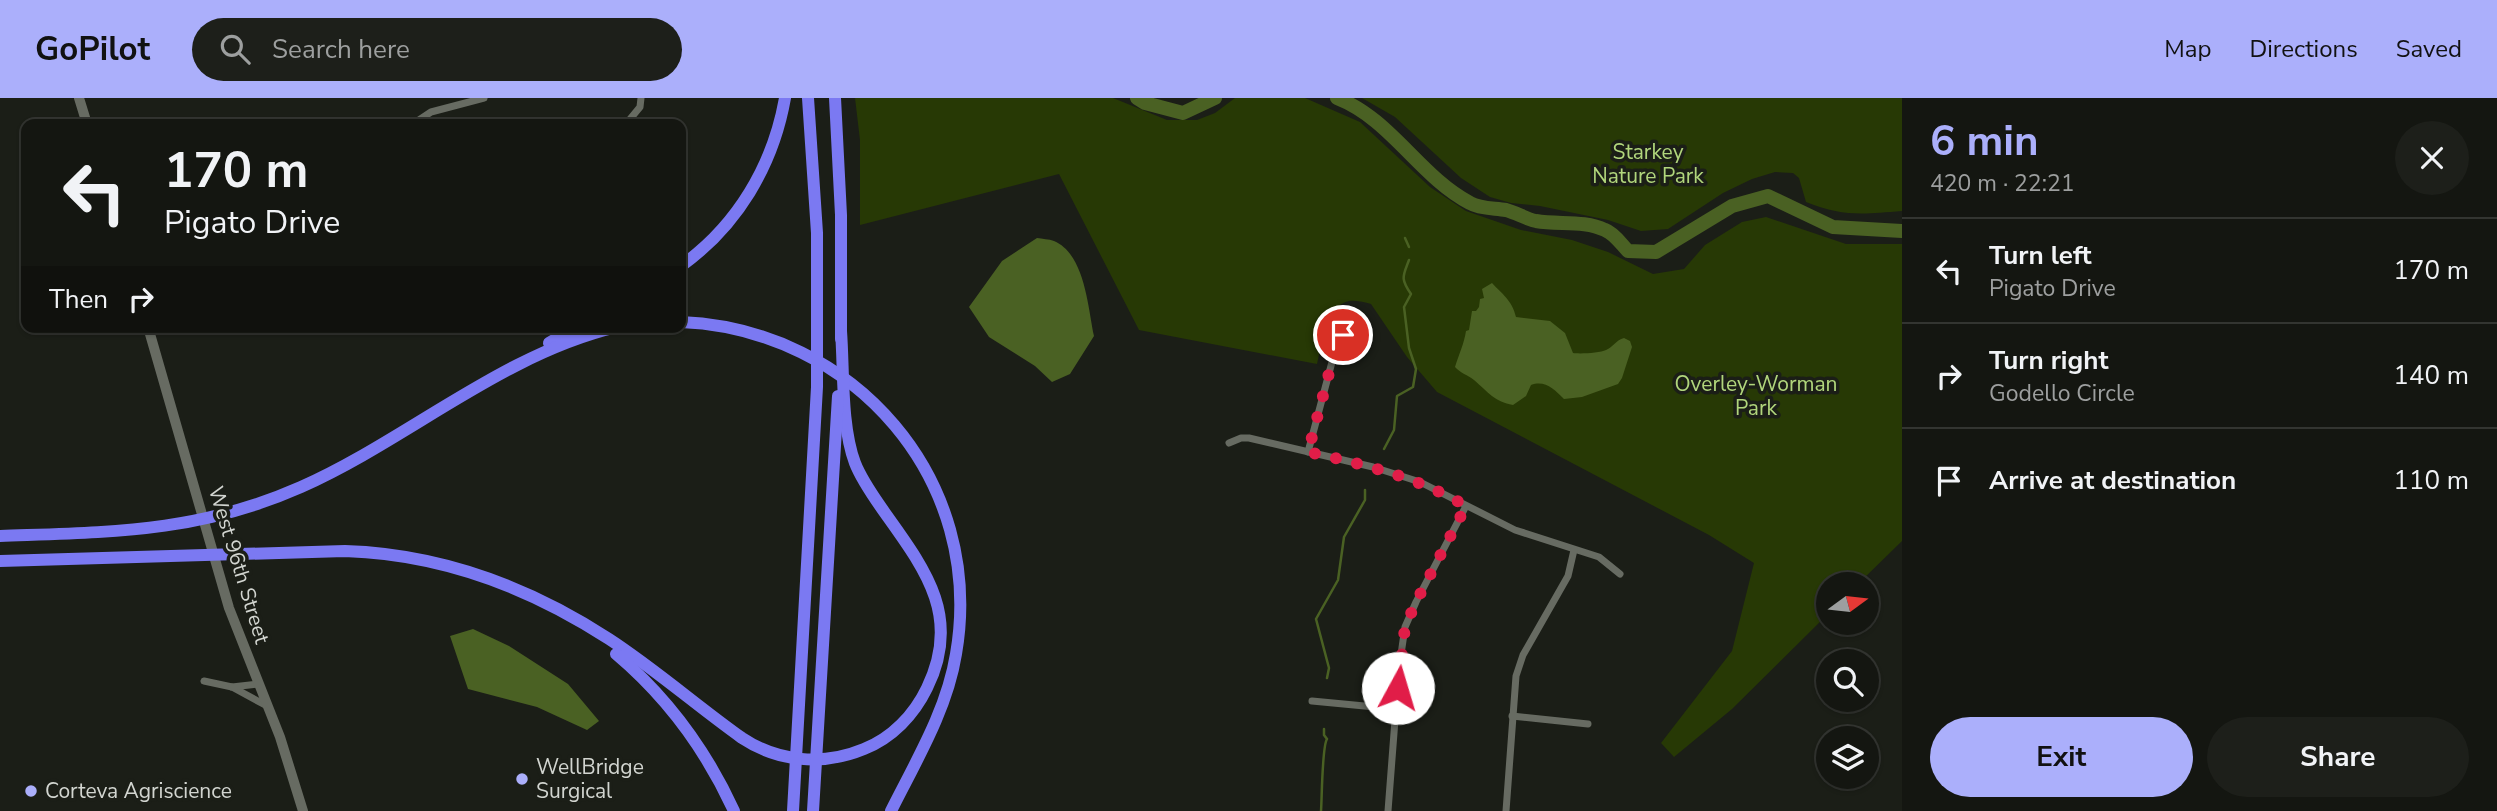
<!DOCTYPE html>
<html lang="en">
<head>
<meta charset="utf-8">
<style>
  body { margin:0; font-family:"Nunito Sans",sans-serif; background:#1d1f1a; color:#f1f3f6; height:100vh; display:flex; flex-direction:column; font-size:26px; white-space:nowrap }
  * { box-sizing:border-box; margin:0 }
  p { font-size:23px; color:#9d9f9f }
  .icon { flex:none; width:38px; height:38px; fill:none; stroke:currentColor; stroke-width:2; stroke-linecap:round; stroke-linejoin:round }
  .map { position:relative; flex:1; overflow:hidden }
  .details { display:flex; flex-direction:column; background:#141611; width:595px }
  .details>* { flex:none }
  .guide { position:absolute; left:21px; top:21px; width:665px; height:214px; border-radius:14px; box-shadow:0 2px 5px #0004,0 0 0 2px #333531; background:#141611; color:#f1f3f6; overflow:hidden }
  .needle { width:46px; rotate:75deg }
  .controls { position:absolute; left:1816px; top:474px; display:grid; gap:14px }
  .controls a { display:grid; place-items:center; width:63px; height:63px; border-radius:50%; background:#141611; box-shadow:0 2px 5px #0004,0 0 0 2px #333531; font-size:35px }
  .pin { position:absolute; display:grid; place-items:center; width:60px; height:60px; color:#fff; margin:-30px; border:4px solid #fff; border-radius:50%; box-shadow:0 2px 7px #0007 }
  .me { position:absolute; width:77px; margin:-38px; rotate:6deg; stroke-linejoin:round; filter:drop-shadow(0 0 5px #0008) }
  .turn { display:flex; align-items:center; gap:24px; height:147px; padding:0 28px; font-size:32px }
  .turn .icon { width:91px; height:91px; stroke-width:2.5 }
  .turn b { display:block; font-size:49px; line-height:60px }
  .then { display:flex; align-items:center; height:66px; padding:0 28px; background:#0003; gap:14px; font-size:26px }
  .round { display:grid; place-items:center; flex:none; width:74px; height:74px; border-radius:37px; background:#1d1f1a }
  .summary { display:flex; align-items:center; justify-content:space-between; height:119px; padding:0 28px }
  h1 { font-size:42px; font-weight:700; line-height:52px; color:#abaffb }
  .primary-button { display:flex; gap:14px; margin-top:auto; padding:14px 28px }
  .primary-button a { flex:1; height:80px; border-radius:42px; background:#abaffb; color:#111; font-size:28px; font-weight:700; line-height:80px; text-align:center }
  .primary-button a+a { background:#1d1f1a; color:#f1f3f6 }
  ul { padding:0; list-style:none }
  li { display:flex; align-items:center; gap:21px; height:105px; padding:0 28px; border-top:2px solid #333531 }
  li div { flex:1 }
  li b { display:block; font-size:26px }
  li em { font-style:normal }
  header { display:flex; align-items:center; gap:42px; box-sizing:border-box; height:98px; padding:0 35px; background:#abaffb; color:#111 }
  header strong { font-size:33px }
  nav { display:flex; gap:38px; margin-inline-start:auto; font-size:24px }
  .search { width:490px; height:63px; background:#1d1f1a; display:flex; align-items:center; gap:18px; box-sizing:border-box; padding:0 24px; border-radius:38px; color:#9d9f9f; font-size:26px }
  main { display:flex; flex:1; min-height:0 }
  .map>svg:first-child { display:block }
  .green { fill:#273905 }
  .water { fill:#4a6123 }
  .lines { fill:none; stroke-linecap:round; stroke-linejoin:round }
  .stream { stroke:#4a6123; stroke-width:2.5 }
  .river { stroke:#4a6123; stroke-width:14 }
  .minor { stroke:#676b62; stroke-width:7 }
  .secondary { stroke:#676b62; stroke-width:10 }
  .motorway { stroke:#7b79f2; stroke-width:12 }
  .route { stroke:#e11d48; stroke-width:12; stroke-dasharray:0 21.6 }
  .poi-dot { fill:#abaffb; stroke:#1b1e17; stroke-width:2.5 }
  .labels { text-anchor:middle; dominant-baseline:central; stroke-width:7; stroke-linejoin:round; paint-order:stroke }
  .park-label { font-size:21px; fill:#b1d67c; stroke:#1b1e17 }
  .street-label { font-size:21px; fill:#d2d5d0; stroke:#1b1e17 }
  .poi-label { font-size:21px; fill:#d2d5d0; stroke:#1b1e17; text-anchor:start }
</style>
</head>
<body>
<header>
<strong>GoPilot</strong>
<div class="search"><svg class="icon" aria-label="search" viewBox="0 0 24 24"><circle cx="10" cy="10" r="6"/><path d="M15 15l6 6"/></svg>Search here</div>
<nav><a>Map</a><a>Directions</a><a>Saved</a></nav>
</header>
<main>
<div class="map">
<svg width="1902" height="713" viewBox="0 0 1902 713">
  <rect width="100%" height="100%" fill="#1b1e17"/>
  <!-- green -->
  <g class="green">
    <path d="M855 0H1113L1167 22H1197L1215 15 1235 0H1305L1360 24 1430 89 1466 113 1521 132 1572 142 1608 154 1653 176 1684 171 1705 147 1742 124 1766 119 1846 146H1902V443L1858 486H1829V515L1732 611 1674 659 1661 645 1732 553 1754 465 1709 437 1437 294 1407 259 1371 206C1364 204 1356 202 1349 203 1326 208 1322 247 1317 266L1139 232 1059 76 860 127V42Z"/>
    <path d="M1362 0H1902V113C1863 116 1843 119 1806 104L1799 80 1793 75 1775 74 1752 81 1723 95 1668 131 1641 133 1608 122 1540 108 1511 105 1490 99 1461 80 1395 19Z"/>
  </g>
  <!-- water -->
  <g class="water">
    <path d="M1037 140C1042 141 1049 141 1054 143 1085 156 1088 210 1094 238L1070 276 1052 284 1035 268 989 239 969 209 1002 163Z"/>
    <path d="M1492 185C1502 196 1512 202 1516 219L1550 223 1565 235 1573 255C1580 256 1600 255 1606 252 1613 249 1616 242 1624 240L1630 243 1632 249 1622 280 1618 286 1582 299 1564 301C1554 291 1545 282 1531 287L1526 298 1513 307C1495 304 1488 294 1474 282 1468 277 1460 275 1455 269 1459 256 1464 246 1466 233L1469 232 1472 213H1476L1479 209 1480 201 1484 200 1482 191Z"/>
    <path d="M473 531 509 548 568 586 599 623 587 632 537 609 468 591 450 538Z"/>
  </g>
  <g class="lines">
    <!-- stream -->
    <g class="stream">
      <path d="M1405 140 1409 149"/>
      <path d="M1384 351 1394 332 1397 298 1413 289 1416 271 1409 250 1404 209 1411 196C1400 180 1403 178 1409 162"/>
      <path d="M1327 580 1329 570 1316 521 1338 482 1344 439 1365 402V392"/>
      <path d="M1321 713C1322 700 1322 648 1327 641L1324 637V631"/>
    </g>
    <!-- river -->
    <g class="river">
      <path d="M1137 0 1145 5 1183 15 1215 0"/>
      <path d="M1337 0C1391 21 1419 78 1470 105 1480 111 1495 110 1506 112 1517 115 1526 121 1536 123 1559 127 1584 122 1605 132 1614 135 1622 147 1628 153L1656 154 1732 108 1768 98 1833 129 1902 133"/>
    </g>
    <!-- minor -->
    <g class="minor">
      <path d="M413 26 431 14 484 0"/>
      <path d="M626 26 640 9 641 0"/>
      <path d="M1229 345 1241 340H1249L1373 369 1420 384 1515 432 1599 459 1620 476"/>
      <path d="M1308 354 1336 249 1354 223"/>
      <path d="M204 583 232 589 267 608"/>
      <path d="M232 589 258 586"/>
      <path d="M1312 603 1396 611"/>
      <path d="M1512 618 1588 626"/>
      <path d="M1388 713 1399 570 1405 529 1416 504 1466 408"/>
      <path d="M1506 713 1516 578 1523 557 1568 478 1574 452"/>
    </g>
    <!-- secondary -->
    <g class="secondary">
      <path d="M79 0 87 26"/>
      <path d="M148 229 229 510 280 639 303 713"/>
    </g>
    <!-- motorway -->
    <g class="motorway">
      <path d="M835 0 841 117V241"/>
      <path d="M681 168C737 128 773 68 785 0"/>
      <path d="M681 224C854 231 986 382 956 556 947 612 916 663 891 713"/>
      <path d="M549 245 576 229"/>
      <path d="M0 438C110 434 197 435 301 389 407 342 502 256 617 229"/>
      <path d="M0 463 345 453C441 456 529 489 609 541 655 571 697 608 742 640 778 664 823 668 864 651 892 640 914 617 927 590 962 519 925 471 885 415 874 399 862 383 855 365 841 328 844 273 841 233"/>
      <path d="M616 556C667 599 706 652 734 713"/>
      <path d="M793 713 817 289V135L808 0"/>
      <path d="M813 713 838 298"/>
    </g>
  </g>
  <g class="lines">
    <!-- route -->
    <path class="route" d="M1343 237 1336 249 1308 354C1363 366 1417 379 1466 408L1416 504 1405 529 1398 590"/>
  </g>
  <!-- markers -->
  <g class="poi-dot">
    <circle cx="522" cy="681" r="7"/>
    <circle cx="31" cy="693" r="7"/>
  </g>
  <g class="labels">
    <!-- park labels -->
    <g class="park-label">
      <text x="1648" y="54">Starkey<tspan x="1648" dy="24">Nature Park</tspan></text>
      <text x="1756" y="286">Overley-Worman<tspan x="1756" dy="24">Park</tspan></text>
    </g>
    <!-- street labels -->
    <g class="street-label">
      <text transform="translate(239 467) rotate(73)">West 96th Street</text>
    </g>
    <!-- poi labels -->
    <g class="poi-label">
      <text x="536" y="669">WellBridge<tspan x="536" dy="24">Surgical</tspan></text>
      <text x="45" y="693">Corteva Agriscience</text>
    </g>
  </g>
</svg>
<div class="controls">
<a><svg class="needle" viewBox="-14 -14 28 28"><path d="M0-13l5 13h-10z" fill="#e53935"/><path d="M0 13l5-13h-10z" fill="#9d9f9f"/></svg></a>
<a><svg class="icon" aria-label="search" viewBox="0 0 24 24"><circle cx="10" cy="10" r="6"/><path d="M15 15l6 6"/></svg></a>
<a><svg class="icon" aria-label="layers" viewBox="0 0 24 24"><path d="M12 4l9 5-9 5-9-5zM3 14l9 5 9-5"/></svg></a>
</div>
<div class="pin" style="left:1343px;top:237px;background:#d93025"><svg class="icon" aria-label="arrive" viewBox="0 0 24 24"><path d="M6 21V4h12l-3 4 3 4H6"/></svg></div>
<svg class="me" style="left:1398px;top:590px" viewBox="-20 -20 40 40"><circle r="19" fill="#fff"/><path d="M0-13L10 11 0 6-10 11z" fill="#e11d48"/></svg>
<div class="guide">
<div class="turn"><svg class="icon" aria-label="left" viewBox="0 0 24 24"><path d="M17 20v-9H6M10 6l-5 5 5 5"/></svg><div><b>170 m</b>Pigato Drive</div></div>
<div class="then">Then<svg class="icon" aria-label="right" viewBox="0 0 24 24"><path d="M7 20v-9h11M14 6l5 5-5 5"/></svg></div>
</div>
</div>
<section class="details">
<div class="summary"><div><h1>6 min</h1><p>420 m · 22:21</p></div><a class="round"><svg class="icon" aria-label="close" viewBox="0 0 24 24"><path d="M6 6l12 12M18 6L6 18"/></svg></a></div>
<ul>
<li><svg class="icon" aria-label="left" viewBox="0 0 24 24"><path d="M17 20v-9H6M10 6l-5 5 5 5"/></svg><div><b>Turn left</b><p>Pigato Drive</p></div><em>170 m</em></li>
<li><svg class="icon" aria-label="right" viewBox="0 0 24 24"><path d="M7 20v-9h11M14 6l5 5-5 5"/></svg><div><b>Turn right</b><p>Godello Circle</p></div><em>140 m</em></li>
<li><svg class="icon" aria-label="arrive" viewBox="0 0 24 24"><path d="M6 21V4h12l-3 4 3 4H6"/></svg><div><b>Arrive at destination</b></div><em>110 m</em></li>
</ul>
<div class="primary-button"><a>Exit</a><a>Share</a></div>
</section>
</main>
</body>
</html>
